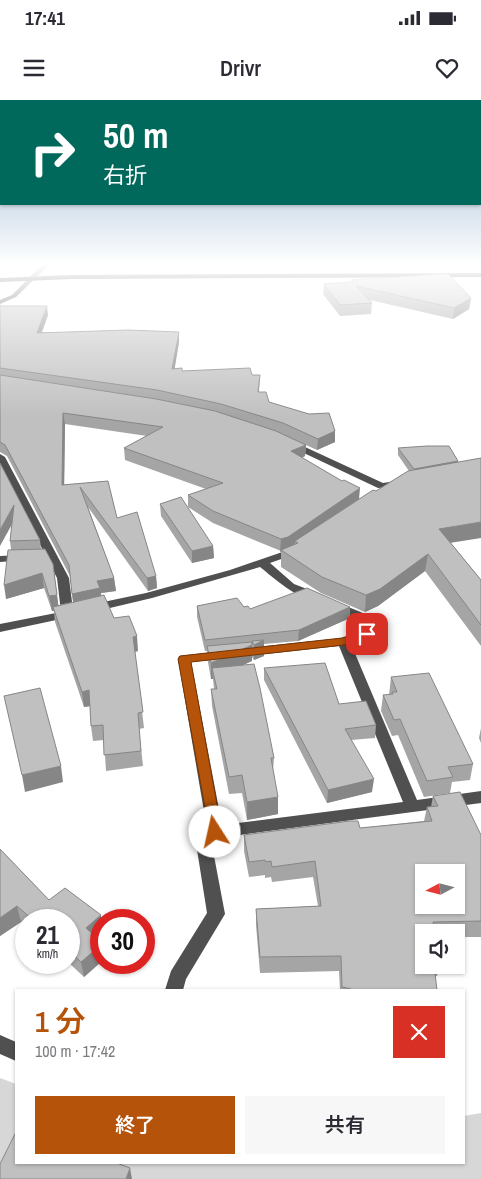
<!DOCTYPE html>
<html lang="ja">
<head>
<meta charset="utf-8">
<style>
  body { margin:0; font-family:"Archivo Narrow","Noto Sans JP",sans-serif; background:#f7f7f7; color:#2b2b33; height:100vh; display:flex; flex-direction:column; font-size:19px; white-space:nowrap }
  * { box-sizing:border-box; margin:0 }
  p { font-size:16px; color:#7c7c81 }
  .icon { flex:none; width:28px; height:28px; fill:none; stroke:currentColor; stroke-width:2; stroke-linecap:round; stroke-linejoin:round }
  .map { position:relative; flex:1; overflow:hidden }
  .sheet { position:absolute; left:15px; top:889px; width:450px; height:175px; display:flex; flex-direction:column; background:#fff; border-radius:0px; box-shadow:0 1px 4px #0004 }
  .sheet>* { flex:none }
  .top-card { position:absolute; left:0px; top:0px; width:481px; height:105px; box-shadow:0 1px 4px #0004; background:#00695c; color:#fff; overflow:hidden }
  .needle { width:32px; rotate:263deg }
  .tools { position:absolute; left:415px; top:764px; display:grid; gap:10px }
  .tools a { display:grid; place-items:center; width:50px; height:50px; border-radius:0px; background:#fff; box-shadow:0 1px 4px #0004; font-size:25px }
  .speed { position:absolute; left:15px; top:809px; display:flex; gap:10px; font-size:25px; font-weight:700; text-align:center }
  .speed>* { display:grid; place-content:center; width:65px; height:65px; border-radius:50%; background:#fff; box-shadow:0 1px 4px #0004; line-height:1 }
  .speed small { font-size:12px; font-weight:400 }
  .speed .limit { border:8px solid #d22; background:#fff; color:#111 }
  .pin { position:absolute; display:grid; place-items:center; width:42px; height:42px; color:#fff; margin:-21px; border-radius:10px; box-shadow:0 2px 8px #0006 }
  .me { position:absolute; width:55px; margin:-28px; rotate:350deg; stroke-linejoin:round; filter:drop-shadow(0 0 4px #0008) }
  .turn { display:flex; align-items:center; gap:18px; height:105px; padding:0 20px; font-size:22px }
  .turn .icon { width:65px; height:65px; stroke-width:2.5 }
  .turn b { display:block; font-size:35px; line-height:42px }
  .round { display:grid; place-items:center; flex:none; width:52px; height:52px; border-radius:0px; background:#f7f7f7 }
  .overview { display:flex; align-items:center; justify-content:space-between; height:85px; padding:0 20px }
  h1 { font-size:30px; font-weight:600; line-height:38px; color:#b45309 }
  .primary-button { display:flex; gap:10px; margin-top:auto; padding:10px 20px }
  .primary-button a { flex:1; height:58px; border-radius:0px; background:#b45309; color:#fff; font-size:20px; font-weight:600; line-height:58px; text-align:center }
  .primary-button a+a { background:#f7f7f7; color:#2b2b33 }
  .status { display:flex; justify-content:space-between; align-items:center; height:35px; padding:0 25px; background:#fff; direction:ltr }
  .status svg { height:14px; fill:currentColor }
  header { display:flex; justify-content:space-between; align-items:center; height:65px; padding:0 20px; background:#fff; font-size:22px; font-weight:600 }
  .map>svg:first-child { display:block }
  .green { fill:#d7d7d7 }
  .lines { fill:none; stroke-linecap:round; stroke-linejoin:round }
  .minor { fill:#505050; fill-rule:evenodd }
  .major { fill:#000; fill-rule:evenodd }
  .wall { fill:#a5a5a5 }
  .shaded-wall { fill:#868686 }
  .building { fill:#c0c0c0; stroke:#868686; fill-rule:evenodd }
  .route { fill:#b45309; stroke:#753606 }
</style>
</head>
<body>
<div class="status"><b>17:41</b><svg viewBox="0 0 49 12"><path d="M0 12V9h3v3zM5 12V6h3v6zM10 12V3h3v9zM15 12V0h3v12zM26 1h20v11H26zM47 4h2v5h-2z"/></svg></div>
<header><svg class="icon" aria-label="menu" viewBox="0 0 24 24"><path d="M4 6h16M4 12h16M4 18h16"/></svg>Drivr<svg class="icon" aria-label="heart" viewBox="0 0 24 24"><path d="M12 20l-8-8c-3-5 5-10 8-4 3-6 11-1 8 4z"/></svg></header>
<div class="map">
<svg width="481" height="1079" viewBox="0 0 481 1079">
  <rect width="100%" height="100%" fill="#fff"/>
  <!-- green -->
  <path class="green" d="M0 978 16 984V1062H464V1016L481 1013V1079H0Z"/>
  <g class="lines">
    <!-- minor -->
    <g class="minor">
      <path d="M42 165H49L16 197 0 204V200L12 195Z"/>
      <path d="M292 341 383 383 402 380 407 383 402 386 378 388 289 346V342Z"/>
      <path d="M0 354 5 357 69 478 73 510 77 513 75 516 0 532V524L61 512 57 478 0 366Z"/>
      <path d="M297 447 302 450 301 452 270 463 294 484 320 494 322 497 320 500C302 504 274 478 260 467L152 498 93 512 87 508 89 505 146 493 230 470Z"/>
      <path d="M23 455 27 456 29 458 27 460 0 462V456Z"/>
      <path d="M334 501 370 516C373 521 375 532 371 537L351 544 417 700 481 691V703L217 738 211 740 225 814 186 879 183 890H165L171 871 207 813 195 737 197 733 207 729 178 559 179 556 222 551 228 555 222 559 191 562 222 725 403 702 339 546 247 556 241 552 247 548 342 538 361 532 360 521 330 508 328 505 330 502Z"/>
      <path d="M0 935 16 942V961L0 954Z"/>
    </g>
    <!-- major -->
    <path class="major" d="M481 173V177L71 179 0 182V178L71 175Z"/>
  </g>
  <!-- wall -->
  <g class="wall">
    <path d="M352 182 471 198 469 209 453 219 370 200 372 203 371 214 340 216 323 194 324 184Z"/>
    <path d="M0 205 2 206 48 215 42 232 179 242 174 269 182 271 252 275H260L259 292 269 302 335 331V342L317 350 306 345 305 356 302 358 359 399 376 391 409 371 398 355V348L458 362 451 443 481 480V546L425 471 378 506 365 512 321 493 281 467V451L213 423 188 407V395L206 389 125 360 124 348 147 336 65 324 64 385 108 381 117 418 156 476 157 488 148 491 88 407 114 478 116 491 101 493V496L114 518 138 551 135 552 144 628 139 629 143 666 106 671 104 640 93 641 91 626 90 606 84 607 55 522 54 511H52L44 488 6 499 11 449 10 441 12 425 0 363 40 440 41 449 53 464 58 505 73 502 70 476 7 356 0 352Z"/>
    <path d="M160 404 213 446 214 458 192 463 161 416Z"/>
    <path d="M197 506 244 507 250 509 350 518 298 541 264 544V556L254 560 252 557V546V561L243 565 274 658 273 670 278 714 247 720 242 693 229 694 212 606 211 589H214L213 579H211L208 562 207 551H205L197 517Z"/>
    <path d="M264 568 339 604 376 625 375 638 351 640 372 692 327 703 264 580Z"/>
    <path d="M391 577 473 664 470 680 452 682 450 693 424 697 398 635 392 636 381 611 383 595H389Z"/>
    <path d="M481 628V643L479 638Z"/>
    <path d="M433 696 481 735V837H456V832H424V865H440L437 876H435L437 890H340L339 871 260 873 256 825V809L318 806 313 777 272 782 271 777 265 778V775L249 777 244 751V735L360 728 424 721 427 707H431Z"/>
    <path d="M0 749 49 800 101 815V833L96 837 101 841V862L84 877 68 862H69V820H26V826L21 822 0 836Z"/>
  </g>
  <!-- shaded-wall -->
  <g class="shaded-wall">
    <path d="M471 198 469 209 453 219 454 208Z"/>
    <path d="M47 206 48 215 38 242 37 233Z"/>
    <path d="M179 232V242L173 279 172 269Z"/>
    <path d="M63 313 65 324 64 397 62 385Z"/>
    <path d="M335 331V342L317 350 318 339Z"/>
    <path d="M306 345 305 356 290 363 291 351Z"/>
    <path d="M458 361 457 368 413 376 414 369Z"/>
    <path d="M360 388 359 399 295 441V444L287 449 280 452 281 439Z"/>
    <path d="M14 405 16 417 0 446V430Z"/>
    <path d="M481 422V438L437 445 439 429Z"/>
    <path d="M213 446 214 458 192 463V451Z"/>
    <path d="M428 454 425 471 378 506 365 512 366 495Z"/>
    <path d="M53 464 59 510 53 507 54 511H52L49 496Z"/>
    <path d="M42 473 44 488 6 499 4 485Z"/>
    <path d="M156 476 157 488 148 491 147 478Z"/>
    <path d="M114 478 116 491 101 493 102 501 74 507 72 494 97 481Z"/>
    <path d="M350 507V518L298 541 299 530Z"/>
    <path d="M137 536 138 551 134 552 133 537Z"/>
    <path d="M264 540V556L254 560V545Z"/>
    <path d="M252 545V561L215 578 212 568 213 579H211V563Z"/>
    <path d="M89 590 91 606 84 607 82 592Z"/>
    <path d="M61 666 63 682 25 692 22 675Z"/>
    <path d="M374 679 372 692 327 703 328 690Z"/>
    <path d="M278 697V714L247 720V702Z"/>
    <path d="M17 806 21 822 0 836V818Z"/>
    <path d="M101 815V833L89 843 86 828Z"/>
    <path d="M101 845V862L84 877 81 862Z"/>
    <path d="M130 1068 132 1079H126Z"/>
  </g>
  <!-- building -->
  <g class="building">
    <path d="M448 174 471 198 454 208 356 186 372 203 340 205 324 184 352 182V180Z"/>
    <path d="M0 205 2 206H47L37 233 128 230 179 232 172 269 182 268V271L250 268 252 275H260L258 292H266L269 302 309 314 329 313 335 331 318 339 283 323 221 304 157 290 0 268Z"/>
    <path d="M0 275 156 299 215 311 276 331 306 345 291 351 342 381 344 380 360 388 288 437 281 439 213 411 188 395 223 383 124 348 163 327 63 313 62 385 108 381 117 418 137 412 156 476 147 478 80 387 114 478 97 481 100 488 72 494 69 465 5 345 0 342Z"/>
    <path d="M427 346H449L458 361 414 369 398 348Z"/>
    <path d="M481 358V422L439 429 481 480V525L428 454 380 489 366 495 322 477 281 450 298 443 295 441 373 390 376 391 408 371Z"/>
    <path d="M0 363 40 440 10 441 14 405 0 430Z"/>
    <path d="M181 397 213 446 192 451 160 404Z"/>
    <path d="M45 449 53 464 57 495 49 496 42 473 4 485 8 450Z"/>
    <path d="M307 488 350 507 299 530 205 540 197 506 237 498 244 507 248 506 250 509Z"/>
    <path d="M104 495 114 518 129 516 137 536 133 537 143 612 138 613 141 651 104 655 103 625 91 626 89 590 82 592 53 507Z"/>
    <path d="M264 540 254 545 252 541Z"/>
    <path d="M252 542V545L211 563 207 546Z"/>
    <path d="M325 563 339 604 366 601 376 625 345 629 374 679 328 690 264 568Z"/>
    <path d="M254 564 260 588 274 658H271L278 697 247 702 242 675 229 677 211 589H217L212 568Z"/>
    <path d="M429 573 473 664 448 667 453 677 427 681 400 619 394 620 383 595 393 594 392 592H397L391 577Z"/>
    <path d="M40 588 61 666 22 675 4 596Z"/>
    <path d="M460 692 481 735V821L433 822 435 832H424V865H434L437 890H351V889L342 887 341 856 260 857 256 809 321 806 315 761 272 767 271 761 266 762 265 760 249 762 244 735 350 721H358L360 728 432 721 427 707 438 706 433 696ZM424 772H456V805H424Z"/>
    <path d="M0 749 49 800 65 788 101 815 86 828 101 841V845L81 862 69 851V820H33L17 806 0 818Z"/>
    <path d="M16 1032V1062H114L130 1068 126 1079H0V1064Z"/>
  </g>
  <!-- sky -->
  <linearGradient id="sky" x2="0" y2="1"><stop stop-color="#8aabca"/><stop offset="0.52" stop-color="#fff"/><stop offset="1" stop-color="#fff" stop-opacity="0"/></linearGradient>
  <rect width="481" height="316" fill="url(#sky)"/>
  <!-- route -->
  <path class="route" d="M367 530 371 531 373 534 371 536 344 545 191 562 222 732 220 735 215 737 210 735 178 559 180 556 342 538Z"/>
</svg>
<div class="tools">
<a><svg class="needle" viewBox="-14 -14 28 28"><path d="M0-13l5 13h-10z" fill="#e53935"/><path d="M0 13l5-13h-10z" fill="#7c7c81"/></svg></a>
<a><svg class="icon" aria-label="sound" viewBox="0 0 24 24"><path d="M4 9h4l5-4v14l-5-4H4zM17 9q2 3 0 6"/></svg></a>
</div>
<div class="speed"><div>21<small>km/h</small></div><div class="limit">30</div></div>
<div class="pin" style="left:367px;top:534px;background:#d93025"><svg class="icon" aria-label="arrive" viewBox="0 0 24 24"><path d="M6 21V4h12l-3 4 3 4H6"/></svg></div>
<svg class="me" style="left:215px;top:732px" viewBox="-20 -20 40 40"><circle r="19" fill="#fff"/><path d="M0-13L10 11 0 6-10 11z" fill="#b45309"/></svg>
<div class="top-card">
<div class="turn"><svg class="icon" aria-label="right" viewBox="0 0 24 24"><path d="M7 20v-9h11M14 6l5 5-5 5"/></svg><div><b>50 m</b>右折</div></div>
</div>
<section class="sheet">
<div class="overview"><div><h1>1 分</h1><p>100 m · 17:42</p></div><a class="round" style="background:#d93025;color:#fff"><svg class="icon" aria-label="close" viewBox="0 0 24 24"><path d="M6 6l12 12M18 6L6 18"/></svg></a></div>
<div class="primary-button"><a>終了</a><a>共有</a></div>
</section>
</div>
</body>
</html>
